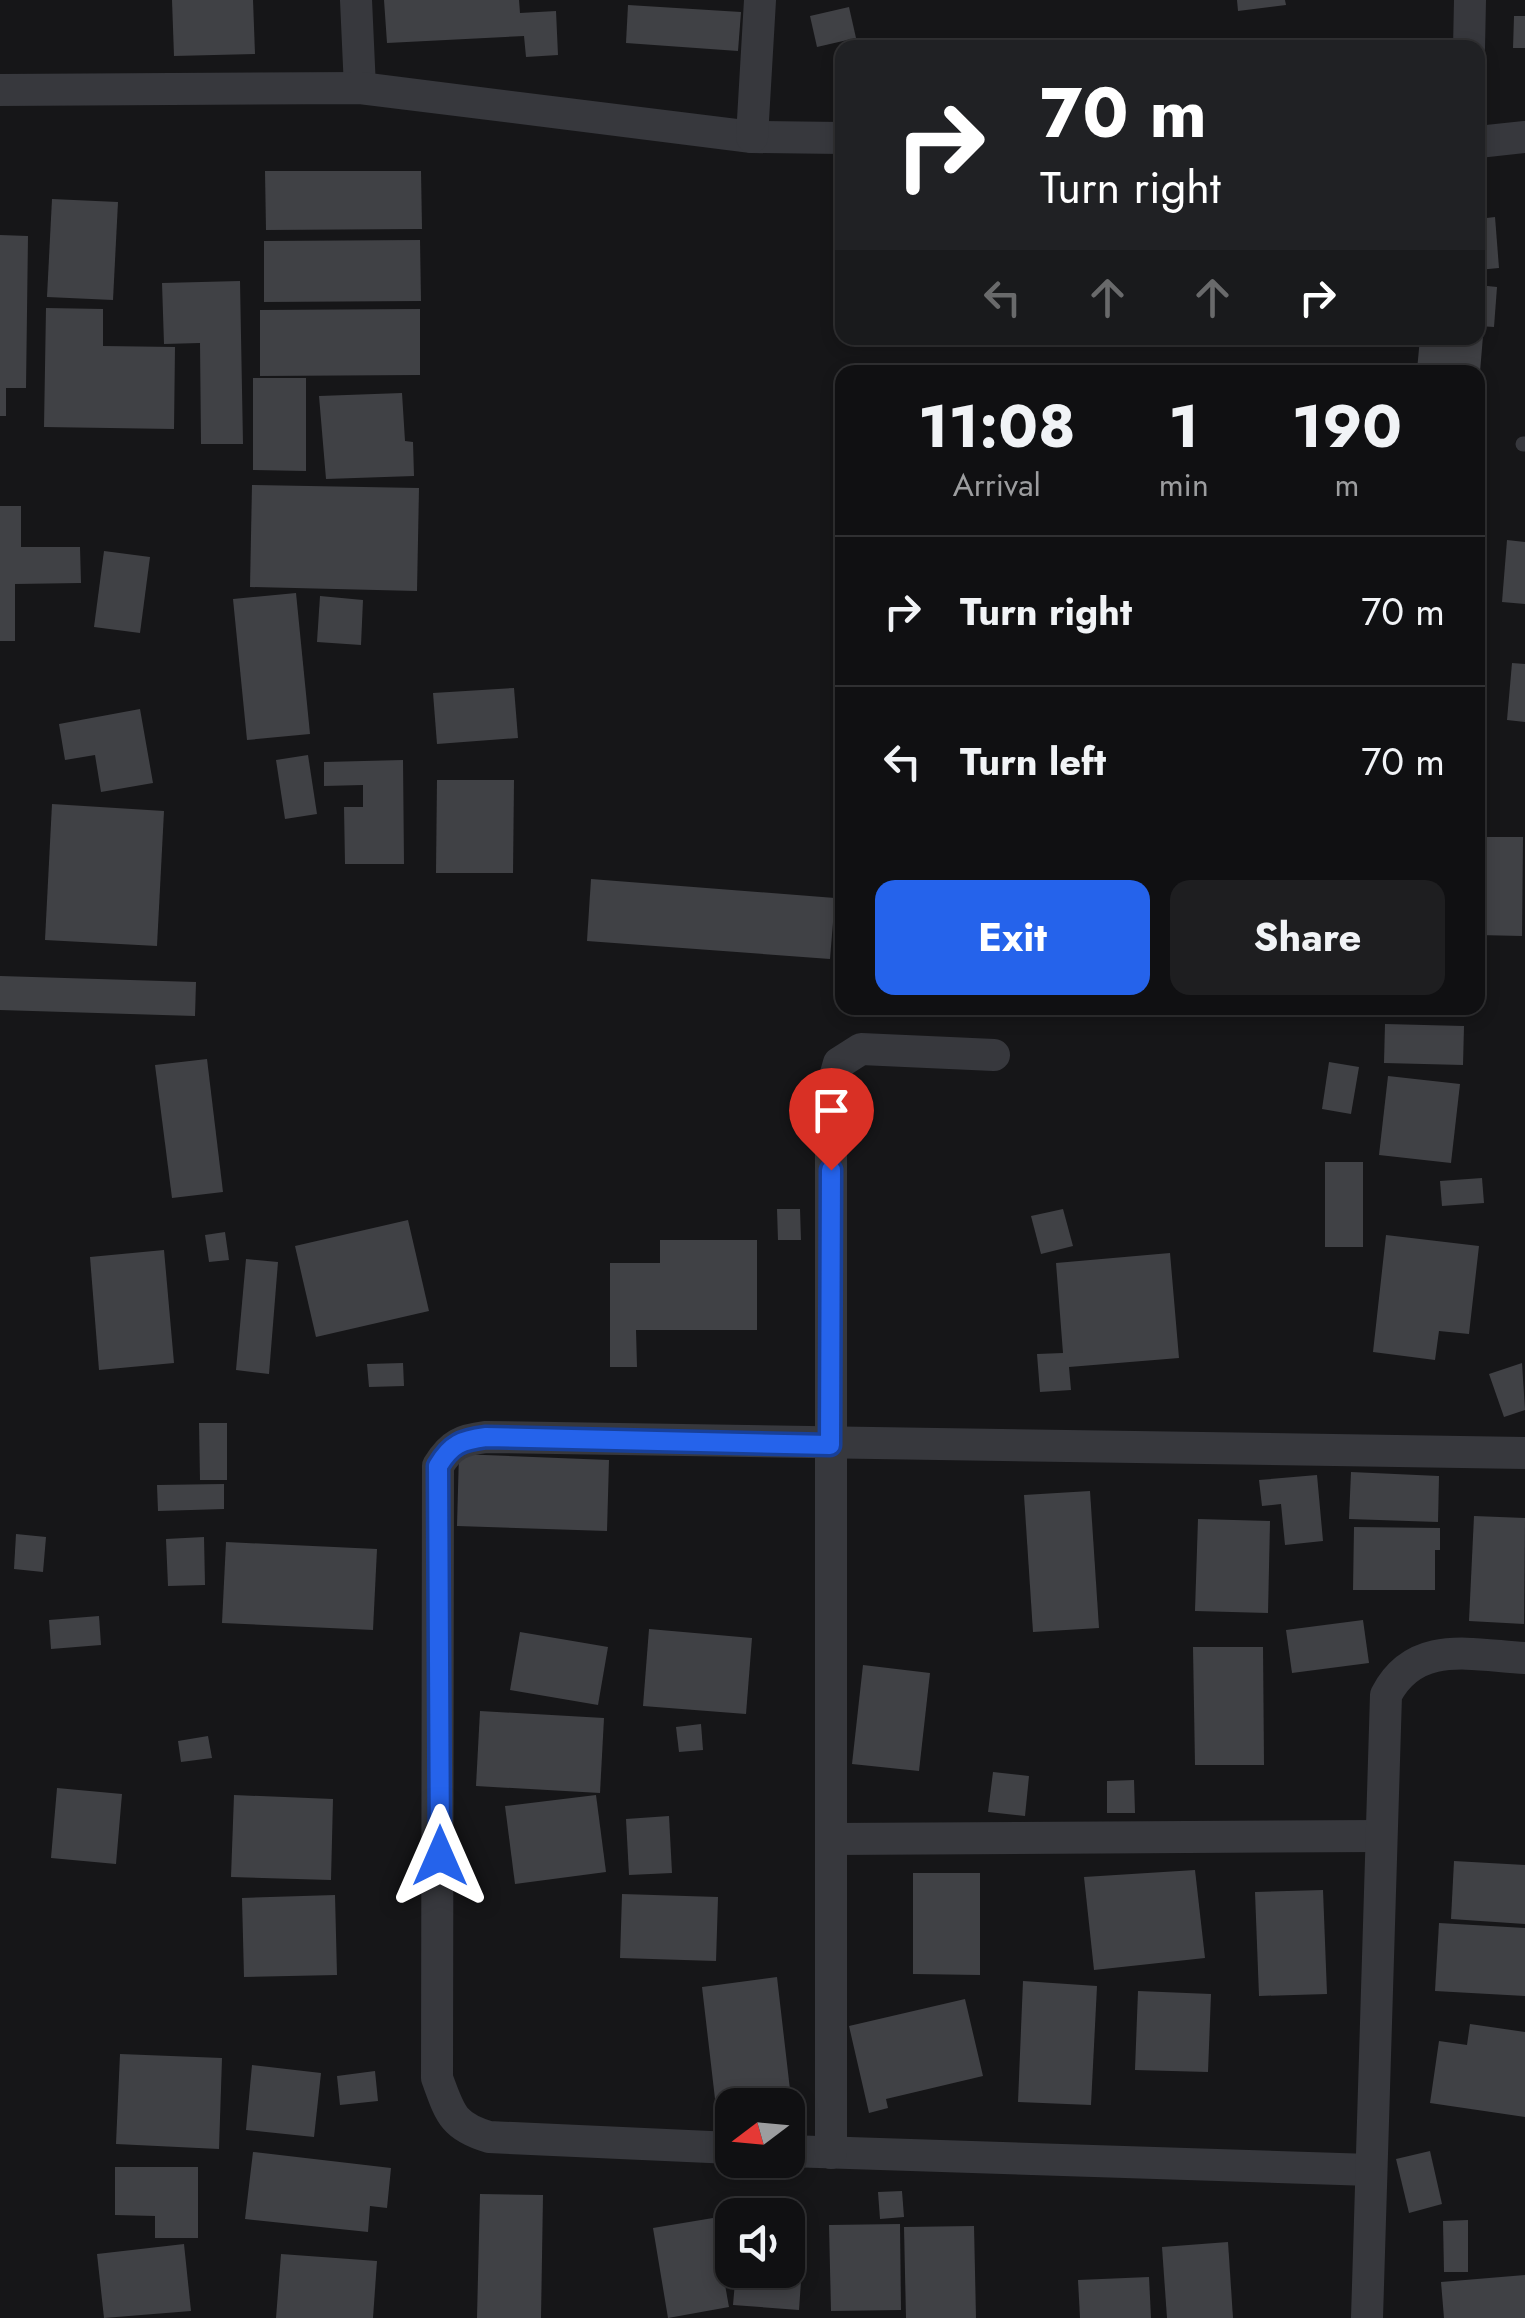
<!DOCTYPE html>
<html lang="en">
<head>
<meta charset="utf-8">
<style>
  body { margin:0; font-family:Jost,sans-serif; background:#1e1e20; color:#f1f3f6; height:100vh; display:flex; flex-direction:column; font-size:38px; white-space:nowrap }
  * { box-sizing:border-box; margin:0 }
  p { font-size:32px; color:#9c9d9f }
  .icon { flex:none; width:55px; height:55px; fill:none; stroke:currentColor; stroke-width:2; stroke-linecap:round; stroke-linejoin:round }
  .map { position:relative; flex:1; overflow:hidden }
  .drawer { position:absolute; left:835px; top:365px; width:650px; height:650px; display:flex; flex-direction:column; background:#101012; border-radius:20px; box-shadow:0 5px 15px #0003,0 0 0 2px #303032 }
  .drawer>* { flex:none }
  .top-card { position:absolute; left:835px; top:40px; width:650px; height:305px; border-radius:20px; box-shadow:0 5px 15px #0003,0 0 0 2px #303032; background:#202124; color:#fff; overflow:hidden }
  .needle { width:65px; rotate:254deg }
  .tools { position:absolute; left:715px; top:2088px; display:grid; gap:20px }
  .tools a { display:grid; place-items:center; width:90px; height:90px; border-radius:20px; background:#101012; box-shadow:0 5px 15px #0003,0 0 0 2px #303032; font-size:50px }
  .pin { position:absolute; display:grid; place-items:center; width:85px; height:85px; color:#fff; margin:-102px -42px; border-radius:50% 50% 50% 0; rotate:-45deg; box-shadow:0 0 10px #0007 }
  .pin .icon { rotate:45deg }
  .me { position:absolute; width:110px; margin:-55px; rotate:0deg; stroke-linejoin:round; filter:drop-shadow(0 0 8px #0008) }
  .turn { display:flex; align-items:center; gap:35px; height:210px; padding:0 40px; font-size:45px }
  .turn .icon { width:130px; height:130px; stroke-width:2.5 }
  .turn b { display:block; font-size:70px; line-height:85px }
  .lanes { display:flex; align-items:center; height:95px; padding:0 40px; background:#0003; justify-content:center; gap:50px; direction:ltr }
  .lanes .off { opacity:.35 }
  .eta { display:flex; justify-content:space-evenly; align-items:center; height:170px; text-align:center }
  .eta b { font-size:60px; font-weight:700; line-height:70px }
  .button { display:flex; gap:20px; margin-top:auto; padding:20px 40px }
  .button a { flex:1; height:115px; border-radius:20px; background:#2563eb; color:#fff; font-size:40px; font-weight:700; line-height:115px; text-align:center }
  .button a+a { background:#1e1e20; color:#f1f3f6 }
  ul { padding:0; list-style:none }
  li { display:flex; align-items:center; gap:30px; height:150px; padding:0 40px; border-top:2px solid #303032 }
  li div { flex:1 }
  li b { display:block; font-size:38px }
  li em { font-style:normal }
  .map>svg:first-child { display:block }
  .building { fill:#404145 }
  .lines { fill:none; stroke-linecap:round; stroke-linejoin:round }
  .service { stroke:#37383d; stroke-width:15 }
  .minor { stroke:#37383d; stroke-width:32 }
  .route-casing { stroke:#184099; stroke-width:25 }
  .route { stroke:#2563eb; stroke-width:18 }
</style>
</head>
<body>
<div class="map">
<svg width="1525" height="2318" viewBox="0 0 1525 2318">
  <rect width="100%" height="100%" fill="#161618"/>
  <!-- building -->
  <g class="building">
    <path d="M172 0H253L255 54 174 56Z"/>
    <path d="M384 0H519L520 13 556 11 558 55 526 57 524 36 387 43Z"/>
    <path d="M1237 0H1285L1286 5 1238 11Z"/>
    <path d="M628 5 741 12 738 51 626 43Z"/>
    <path d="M849 7 856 38 817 47 810 16Z"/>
    <path d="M1514 16H1525V48H1513Z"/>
    <path d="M265 171H421L422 229 266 230Z"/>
    <path d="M52 199 118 202 113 300 47 297Z"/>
    <path d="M1495 217 1499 268 1478 270V219Z"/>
    <path d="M0 235 28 236 26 388H6V416H0Z"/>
    <path d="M420 240 421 301 264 302V241Z"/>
    <path d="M240 281 243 444H201L200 343 164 344 162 283Z"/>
    <path d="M1478 285 1497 287 1494 327 1478 326Z"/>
    <path d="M46 308 103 309V346L175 347 174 429 44 427Z"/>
    <path d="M420 309V375L260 376V310Z"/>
    <path d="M1483 336 1480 372 1417 370 1420 338Z"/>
    <path d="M253 378H306V471L253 470Z"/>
    <path d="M402 393 405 441 413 442 414 476 326 479 319 396Z"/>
    <path d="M252 485 419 488 417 591 250 587Z"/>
    <path d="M0 506H21V547H80L81 583 15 584V641H0Z"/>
    <path d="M1507 540 1525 542V604L1502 602Z"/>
    <path d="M104 551 150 557 140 633 94 627Z"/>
    <path d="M296 593 310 734 247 740 233 599Z"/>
    <path d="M320 596 363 600 361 645 317 642Z"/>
    <path d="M1512 663 1525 664V722L1507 720Z"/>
    <path d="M514 688 518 738 437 744 433 693Z"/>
    <path d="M140 709 153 783 101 792 95 755 65 760 59 724Z"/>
    <path d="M308 755 317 814 285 819 276 760Z"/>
    <path d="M403 760 404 864H345L344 807H363V785L324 786V762Z"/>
    <path d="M437 780H514L513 873H436Z"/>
    <path d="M52 804 164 811 157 946 45 940Z"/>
    <path d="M1478 837H1523L1522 936 1478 935Z"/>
    <path d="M591 879 835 898 830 959 587 941Z"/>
    <path d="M0 976 196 982 195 1016 0 1010Z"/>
    <path d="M1385 1024 1464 1026 1463 1065 1384 1063Z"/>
    <path d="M207 1059 223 1192 172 1198 155 1065Z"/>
    <path d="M1329 1062 1359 1067 1351 1114 1322 1109Z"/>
    <path d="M1388 1076 1460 1084 1451 1163 1379 1155Z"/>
    <rect x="1325" y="1162" width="38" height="85"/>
    <path d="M1482 1178 1484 1203 1442 1206 1440 1181Z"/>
    <path d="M777 1209H800L801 1240H778Z"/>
    <path d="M1063 1209 1073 1246 1041 1254 1031 1216Z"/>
    <path d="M408 1220 429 1311 316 1337 295 1246Z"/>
    <path d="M225 1232 229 1260 209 1262 205 1235Z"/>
    <path d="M1386 1235 1479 1246 1469 1334 1439 1331 1435 1360 1373 1352Z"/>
    <path d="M660 1240H757V1330H636L637 1367H610V1263H660Z"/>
    <path d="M164 1250 174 1363 99 1370 90 1257Z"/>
    <path d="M1170 1253 1179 1358 1069 1367 1071 1390 1040 1392 1037 1354 1063 1353 1056 1263Z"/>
    <path d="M246 1259 278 1262 269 1374 236 1370Z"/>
    <path d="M403 1363 404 1386 369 1387 367 1364Z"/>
    <path d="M1522 1363 1525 1410 1504 1417 1489 1374Z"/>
    <path d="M199 1423H227V1480H200Z"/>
    <path d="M459 1454 609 1460 607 1531 457 1526Z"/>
    <path d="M1351 1472 1439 1476 1438 1522 1349 1519Z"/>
    <path d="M1317 1475 1323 1541 1285 1545 1281 1504 1262 1506 1259 1480Z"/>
    <path d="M224 1484V1509L158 1511 157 1485Z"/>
    <path d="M1090 1491 1099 1628 1033 1632 1024 1495Z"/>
    <path d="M1474 1516 1525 1518 1524 1624 1469 1621Z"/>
    <path d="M1198 1519 1270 1521 1268 1613 1195 1611Z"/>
    <path d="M1354 1527 1440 1528V1550H1435V1590H1353Z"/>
    <path d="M16 1534 46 1537 43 1572 14 1569Z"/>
    <path d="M204 1537 205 1585 168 1586 166 1539Z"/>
    <path d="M226 1542 377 1549 373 1630 222 1623Z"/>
    <path d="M99 1616 101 1645 51 1649 49 1620Z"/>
    <path d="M1363 1620 1369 1663 1292 1673 1286 1630Z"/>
    <path d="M649 1629 752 1638 746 1714 643 1706Z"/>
    <path d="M520 1632 608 1647 598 1705 510 1690Z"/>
    <path d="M1193 1647H1263L1264 1765H1195Z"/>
    <path d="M863 1665 930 1673 919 1771 852 1764Z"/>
    <path d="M480 1711 604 1718 600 1793 476 1786Z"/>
    <path d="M701 1724 703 1750 679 1752 676 1727Z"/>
    <path d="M208 1736 212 1758 181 1762 178 1741Z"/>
    <path d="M993 1772 1029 1776 1025 1816 988 1812Z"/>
    <path d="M1134 1780 1135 1813H1107V1781Z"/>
    <path d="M57 1788 122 1794 116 1864 51 1858Z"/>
    <path d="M234 1795 333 1799 331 1880 231 1877Z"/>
    <path d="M596 1795 606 1872 515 1884 505 1806Z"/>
    <path d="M669 1816 672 1873 629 1875 626 1819Z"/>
    <path d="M1454 1861 1525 1865V1924L1451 1919Z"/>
    <path d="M1195 1870 1205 1958 1094 1970 1084 1877Z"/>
    <path d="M913 1873H980V1975L913 1974Z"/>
    <path d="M1323 1890 1327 1994 1259 1996 1255 1892Z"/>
    <path d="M622 1894 718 1897 716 1961 620 1958Z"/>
    <path d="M335 1895 337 1975 244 1977 242 1898Z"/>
    <path d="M1439 1923 1525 1928V1996L1435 1991Z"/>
    <path d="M777 1977 792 2107 732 2105V2114L717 2116 702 1987Z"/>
    <path d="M1023 1981 1097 1986 1091 2105 1018 2102Z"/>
    <path d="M1138 1991 1211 1994 1208 2072 1135 2070Z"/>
    <path d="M965 1999 983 2076 886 2099 888 2108 869 2113 849 2026Z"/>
    <path d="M1470 2024 1525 2032V2117L1430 2103 1439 2041 1467 2045Z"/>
    <path d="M120 2054 222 2058 219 2149 116 2144Z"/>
    <path d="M252 2065 321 2073 314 2137 246 2130Z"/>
    <path d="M375 2071 378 2101 340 2105 337 2076Z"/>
    <path d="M1430 2151 1442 2204 1409 2213 1396 2159Z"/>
    <path d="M253 2152 391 2168 387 2208 370 2206 368 2232 245 2219Z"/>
    <path d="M115 2167H198V2238H155V2216L115 2215Z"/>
    <path d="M902 2191 904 2217 880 2219 878 2192Z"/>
    <path d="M480 2194 543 2195 541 2318H477Z"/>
    <path d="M713 2218 729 2307 668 2318 653 2228Z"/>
    <path d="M1468 2220V2272H1444L1443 2221Z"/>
    <path d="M788 2223 805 2224 799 2310 733 2305 736 2270H788Z"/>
    <path d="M900 2224 901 2310 831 2311 829 2225Z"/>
    <path d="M974 2226 976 2318H906L904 2227Z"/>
    <path d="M1228 2242 1233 2318H1167L1162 2247Z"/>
    <path d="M184 2244 191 2311 104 2318 97 2254Z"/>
    <path d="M281 2254 377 2261 373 2318H276Z"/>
    <path d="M1525 2275V2318H1444L1441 2282Z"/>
    <path d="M1149 2277 1151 2318H1080L1078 2280Z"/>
  </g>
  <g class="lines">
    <!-- service -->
    <path class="service" d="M1523 444H1525"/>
    <!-- minor -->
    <g class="minor">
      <path d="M356 0 360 88"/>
      <path d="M1469 48 1470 0"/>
      <path d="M0 90 360 88 752 137 842 138"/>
      <path d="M752 137 760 0"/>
      <path d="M1478 142 1525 137"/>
      <path d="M831 1839 1381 1836"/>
      <path d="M732 2148 489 2137C452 2126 450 2113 437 2078L438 1466C451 1444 462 1440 486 1437L1525 1453"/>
      <path d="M788 2151 1371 2170"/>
      <path d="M831 2153V1091L839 1063 861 1049 994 1055"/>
      <path d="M1367 2318 1386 1695C1415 1639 1471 1655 1525 1658"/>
    </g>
  </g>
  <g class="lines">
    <defs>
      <path id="route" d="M440 1856 438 1466C451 1444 462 1440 486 1437L830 1445 831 1170"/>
    </defs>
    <!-- route casing -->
    <use href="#route" class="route-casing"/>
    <!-- route -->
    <use href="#route" class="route"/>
  </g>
</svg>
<div class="tools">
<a><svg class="needle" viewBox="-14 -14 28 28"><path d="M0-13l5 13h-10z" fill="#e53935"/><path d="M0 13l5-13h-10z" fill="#9c9d9f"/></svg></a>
<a><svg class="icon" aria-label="sound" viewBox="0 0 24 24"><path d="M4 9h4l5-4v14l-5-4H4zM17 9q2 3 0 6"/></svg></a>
</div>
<div class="pin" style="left:831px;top:1170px;background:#d93025"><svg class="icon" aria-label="arrive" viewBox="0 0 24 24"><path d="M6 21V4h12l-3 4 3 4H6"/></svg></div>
<svg class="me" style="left:440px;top:1856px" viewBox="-20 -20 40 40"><path d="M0-17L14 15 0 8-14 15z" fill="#2563eb" stroke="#fff" stroke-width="4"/></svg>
<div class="top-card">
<div class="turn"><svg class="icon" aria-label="right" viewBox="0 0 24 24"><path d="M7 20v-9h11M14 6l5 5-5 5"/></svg><div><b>70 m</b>Turn right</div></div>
<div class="lanes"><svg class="icon off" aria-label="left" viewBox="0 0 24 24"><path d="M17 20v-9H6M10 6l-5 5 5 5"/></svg><svg class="icon off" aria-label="ahead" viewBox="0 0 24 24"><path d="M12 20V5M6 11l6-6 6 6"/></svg><svg class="icon off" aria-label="ahead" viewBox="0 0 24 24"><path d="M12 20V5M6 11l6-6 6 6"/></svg><svg class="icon" aria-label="right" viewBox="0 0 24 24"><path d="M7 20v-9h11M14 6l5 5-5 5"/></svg></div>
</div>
<section class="drawer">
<div class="eta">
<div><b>11:08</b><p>Arrival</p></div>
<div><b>1</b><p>min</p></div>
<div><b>190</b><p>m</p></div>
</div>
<ul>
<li><svg class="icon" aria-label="right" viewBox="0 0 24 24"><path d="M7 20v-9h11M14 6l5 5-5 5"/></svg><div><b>Turn right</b></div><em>70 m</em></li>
<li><svg class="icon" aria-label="left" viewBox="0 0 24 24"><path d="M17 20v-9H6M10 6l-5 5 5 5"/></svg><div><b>Turn left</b></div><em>70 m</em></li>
</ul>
<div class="button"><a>Exit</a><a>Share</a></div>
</section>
</div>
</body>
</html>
